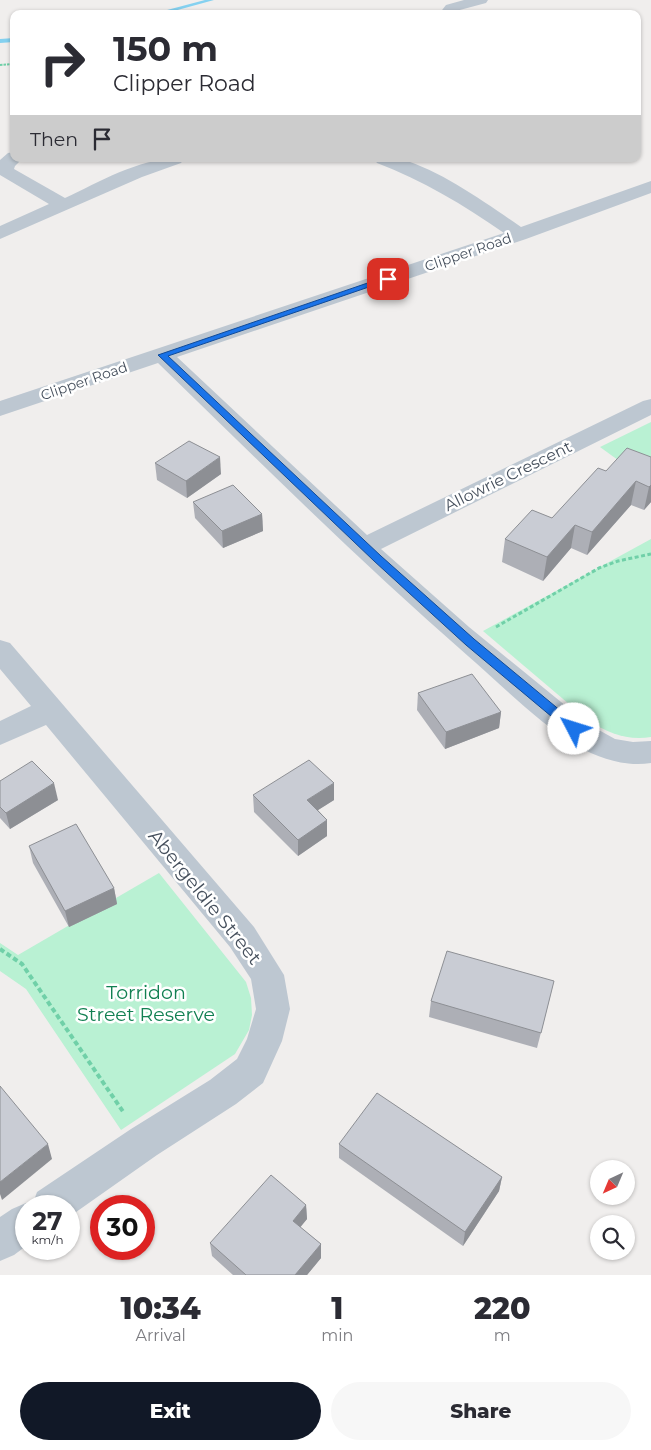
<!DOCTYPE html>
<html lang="en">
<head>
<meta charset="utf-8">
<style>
  body { margin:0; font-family:Montserrat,sans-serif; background:#f7f7f7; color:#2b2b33; height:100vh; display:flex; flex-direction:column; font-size:19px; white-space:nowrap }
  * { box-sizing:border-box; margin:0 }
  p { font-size:16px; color:#7c7c81 }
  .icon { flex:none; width:28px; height:28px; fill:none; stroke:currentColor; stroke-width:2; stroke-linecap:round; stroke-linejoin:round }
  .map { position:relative; height:1275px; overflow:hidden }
  .side { display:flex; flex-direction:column; background:#fff; flex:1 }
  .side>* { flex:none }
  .top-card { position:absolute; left:10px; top:10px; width:631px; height:152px; border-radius:10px; box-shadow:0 1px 4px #0004; background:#fff; color:#2b2b33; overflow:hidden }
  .needle { width:32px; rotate:224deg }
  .buttons { position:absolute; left:590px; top:1160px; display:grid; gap:10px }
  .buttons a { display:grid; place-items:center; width:45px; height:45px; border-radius:50%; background:#fff; box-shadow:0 1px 4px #0004; font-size:25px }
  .speed { position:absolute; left:15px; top:1195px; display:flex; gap:10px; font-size:25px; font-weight:700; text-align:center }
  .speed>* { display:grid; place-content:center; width:65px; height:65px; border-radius:50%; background:#fff; box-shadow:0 1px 4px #0004; line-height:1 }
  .speed small { font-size:12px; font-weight:400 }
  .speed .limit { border:8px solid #d22; background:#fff; color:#111 }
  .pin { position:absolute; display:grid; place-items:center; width:42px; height:42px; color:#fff; margin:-21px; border-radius:10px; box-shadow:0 2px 8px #0006 }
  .me { position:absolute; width:55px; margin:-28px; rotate:310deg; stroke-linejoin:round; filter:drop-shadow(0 0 4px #0008) }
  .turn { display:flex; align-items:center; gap:18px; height:105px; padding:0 20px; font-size:22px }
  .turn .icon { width:65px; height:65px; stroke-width:2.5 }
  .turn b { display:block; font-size:35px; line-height:42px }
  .then { display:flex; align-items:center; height:48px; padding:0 20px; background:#0003; gap:10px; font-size:19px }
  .eta { display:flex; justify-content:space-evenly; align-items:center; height:85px; text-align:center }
  .eta b { font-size:30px; font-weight:800; line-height:35px }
  .primary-button { display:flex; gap:10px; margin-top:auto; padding:10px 20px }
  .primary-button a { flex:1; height:58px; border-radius:30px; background:#111827; color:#fff; font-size:20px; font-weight:800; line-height:58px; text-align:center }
  .primary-button a+a { background:#f7f7f7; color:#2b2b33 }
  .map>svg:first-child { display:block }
  .green { fill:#b9f1d3 }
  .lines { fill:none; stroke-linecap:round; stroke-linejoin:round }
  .stream { fill:#84d1f0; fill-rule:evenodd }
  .path-far2 { stroke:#70d0a8; stroke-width:2; stroke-dasharray:2.5 1; stroke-linecap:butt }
  .path-far1 { stroke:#70d0a8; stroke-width:3; stroke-dasharray:4 2.5; stroke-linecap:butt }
  .path { stroke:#70d0a8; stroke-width:4; stroke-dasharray:5 3; stroke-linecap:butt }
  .minor { fill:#bdc7d1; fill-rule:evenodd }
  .wall { fill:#adafb6 }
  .shaded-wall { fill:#8d8f94 }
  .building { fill:#c9ccd4; stroke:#8d8f94 }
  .route { fill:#1a73e8; stroke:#114b97 }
  .labels { text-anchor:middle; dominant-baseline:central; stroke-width:5; stroke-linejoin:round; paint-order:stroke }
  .far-street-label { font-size:14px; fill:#454f5c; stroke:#fff }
  .street-label { font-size:16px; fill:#454f5c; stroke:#fff }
  .near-street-label { font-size:19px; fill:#454f5c; stroke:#fff }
  .near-park-label { font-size:19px; fill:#128052; stroke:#fff }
</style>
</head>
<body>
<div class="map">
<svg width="651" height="1275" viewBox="0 0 651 1275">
  <rect width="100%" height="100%" fill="#f0eeed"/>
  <!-- green -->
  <g class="green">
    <path d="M651 422V484L600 447Z"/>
    <path d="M651 539V737C628 741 608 733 589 721L483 631Z"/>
    <path d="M159 873 246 982 251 998 252 1015 249 1030 235 1054 121 1130 26 989 0 971V943L18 955Z"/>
  </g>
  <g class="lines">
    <!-- stream -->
    <g class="stream">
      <path d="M205 0H214L163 14H152Z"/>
      <path d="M14 38V42L0 43V39Z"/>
    </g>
    <!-- path-far2 -->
    <path class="path-far2" d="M0 65 14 64"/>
    <!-- path-far1 -->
    <path class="path-far1" d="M496 627 599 568 618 561 651 554"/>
    <!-- path -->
    <path class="path" d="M0 949 22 964 124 1113"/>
    <!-- minor -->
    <g class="minor">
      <path d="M464 0H488L486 3 456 11 454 14H439L446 5Z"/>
      <path d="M14 152V159H22L15 166 14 169 65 198C102 181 142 156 184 159L181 163 142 177 0 239V226L49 204 0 175V160L8 153Z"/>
      <path d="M374 159C382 158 393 157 401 159 442 171 486 203 521 227L651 181V193L526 239 177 357 367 535 643 401 651 399V415L381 549 469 627 588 724 615 739 633 742 651 741V763C627 767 600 759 579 747 538 723 504 687 468 656 361 563 260 462 158 363L0 416V401L504 233C464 205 422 180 377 163Z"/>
      <path d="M0 640 10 643 254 927 284 975 290 1009 282 1041 263 1083 236 1104 157 1155 69 1217V1206H26V1246L14 1255 0 1261V1217L12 1209 26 1203 32 1206 37 1192 131 1129 210 1080 237 1059 247 1039 256 1009 251 979 230 947 46 725 0 745V721L31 706 0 669Z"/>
    </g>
  </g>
  <!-- wall -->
  <g class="wall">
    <path d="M651 457V502L644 510 631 505 587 555 571 548 543 581 502 562 505 539 552 518 606 471Z"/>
    <path d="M155 463 221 474 187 498 157 480Z"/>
    <path d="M193 502 262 514 263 531 223 548 195 518Z"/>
    <path d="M418 693 501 712 499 728 445 749 417 710Z"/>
    <path d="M0 781 58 800 10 829 0 818Z"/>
    <path d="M253 795 334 800 318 810 327 820V836L298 856 254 812Z"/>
    <path d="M29 846 114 888 117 904 69 927 33 863Z"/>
    <path d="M550 997 537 1048 429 1017 431 1001Z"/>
    <path d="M339 1144 502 1177 499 1191 463 1246 339 1158Z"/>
    <path d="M306 1205 307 1219 300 1227 321 1244V1258L307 1275H233L212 1256 210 1243Z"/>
  </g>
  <!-- shaded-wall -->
  <g class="shaded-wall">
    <path d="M220 457 221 474 187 498 186 481Z"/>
    <path d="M636 481 631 505 587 555 592 532Z"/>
    <path d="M651 485V502L644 510 649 487Z"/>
    <path d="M262 514 263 531 223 548 222 531Z"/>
    <path d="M575 525 571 548 543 581 547 557Z"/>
    <path d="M501 712 499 728 445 749 446 732Z"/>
    <path d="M54 783 58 800 10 829 6 813Z"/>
    <path d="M334 783V800L307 817V800Z"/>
    <path d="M327 820V836L298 856V840Z"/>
    <path d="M114 888 117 904 69 927 65 911Z"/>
    <path d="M48 1144 52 1159 2 1200 0 1194V1182Z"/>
    <path d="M502 1177 499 1191 463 1246 465 1232Z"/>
    <path d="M306 1205 307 1219 294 1235 293 1221Z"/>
    <path d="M321 1244V1258L307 1275H295Z"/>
  </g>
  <!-- building -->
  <g class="building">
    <path d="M189 441 220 457 186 481 155 463Z"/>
    <path d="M627 448 651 457V485L649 487 636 481 592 532 575 525 547 557 505 539 532 510 552 518 598 468 606 471Z"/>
    <path d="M233 485 262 514 222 531 193 502Z"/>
    <path d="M472 674 501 712 446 732 418 693Z"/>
    <path d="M309 760 334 783 307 800 327 820 298 840 253 795Z"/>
    <path d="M32 761 54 783 6 813 0 807V781Z"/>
    <path d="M76 824 114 888 65 911 29 846Z"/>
    <path d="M447 951 554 981 541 1033 431 1001Z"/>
    <path d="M0 1086 48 1144 0 1182Z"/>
    <path d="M377 1093 502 1177 465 1232 339 1144Z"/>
    <path d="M271 1175 306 1205 293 1221 321 1244 295 1275H246L210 1243Z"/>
  </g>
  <!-- route -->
  <path class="route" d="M385 277 392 279 168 356 381 556 474 639 579 726 580 729 579 732H570L466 645 374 561 158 355Z"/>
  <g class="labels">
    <!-- far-street labels -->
    <g class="far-street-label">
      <text transform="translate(468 252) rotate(-19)">Clipper Road</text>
      <text transform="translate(84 381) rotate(-19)">Clipper Road</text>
    </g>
    <!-- street labels -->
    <g class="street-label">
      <text transform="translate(508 476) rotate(-26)">Allowrie Crescent</text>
    </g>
    <!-- near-street labels -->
    <g class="near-street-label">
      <text transform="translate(205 897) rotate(51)">Abergeldie Street</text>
    </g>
    <!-- near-park labels -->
    <g class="near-park-label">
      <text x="146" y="992">Torridon<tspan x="146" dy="22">Street Reserve</tspan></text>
    </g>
  </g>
</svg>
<div class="buttons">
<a><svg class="needle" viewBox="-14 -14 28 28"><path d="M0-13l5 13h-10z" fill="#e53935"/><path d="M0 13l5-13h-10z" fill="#7c7c81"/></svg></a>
<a><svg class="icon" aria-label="search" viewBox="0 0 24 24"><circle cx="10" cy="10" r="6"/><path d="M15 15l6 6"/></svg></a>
</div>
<div class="speed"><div>27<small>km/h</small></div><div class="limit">30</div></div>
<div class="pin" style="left:388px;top:279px;background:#d93025"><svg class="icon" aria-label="arrive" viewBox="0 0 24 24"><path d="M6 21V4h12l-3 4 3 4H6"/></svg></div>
<svg class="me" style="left:574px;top:729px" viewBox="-20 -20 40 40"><circle r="19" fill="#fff"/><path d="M0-13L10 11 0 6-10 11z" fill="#1a73e8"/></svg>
<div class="top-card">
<div class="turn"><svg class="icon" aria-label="right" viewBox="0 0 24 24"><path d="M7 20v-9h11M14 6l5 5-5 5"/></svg><div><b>150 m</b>Clipper Road</div></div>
<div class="then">Then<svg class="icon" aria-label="arrive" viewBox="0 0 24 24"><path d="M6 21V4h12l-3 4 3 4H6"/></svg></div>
</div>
</div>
<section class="side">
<div class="eta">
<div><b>10:34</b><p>Arrival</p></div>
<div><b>1</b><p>min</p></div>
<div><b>220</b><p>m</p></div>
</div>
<div class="primary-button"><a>Exit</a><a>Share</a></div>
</section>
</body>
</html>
